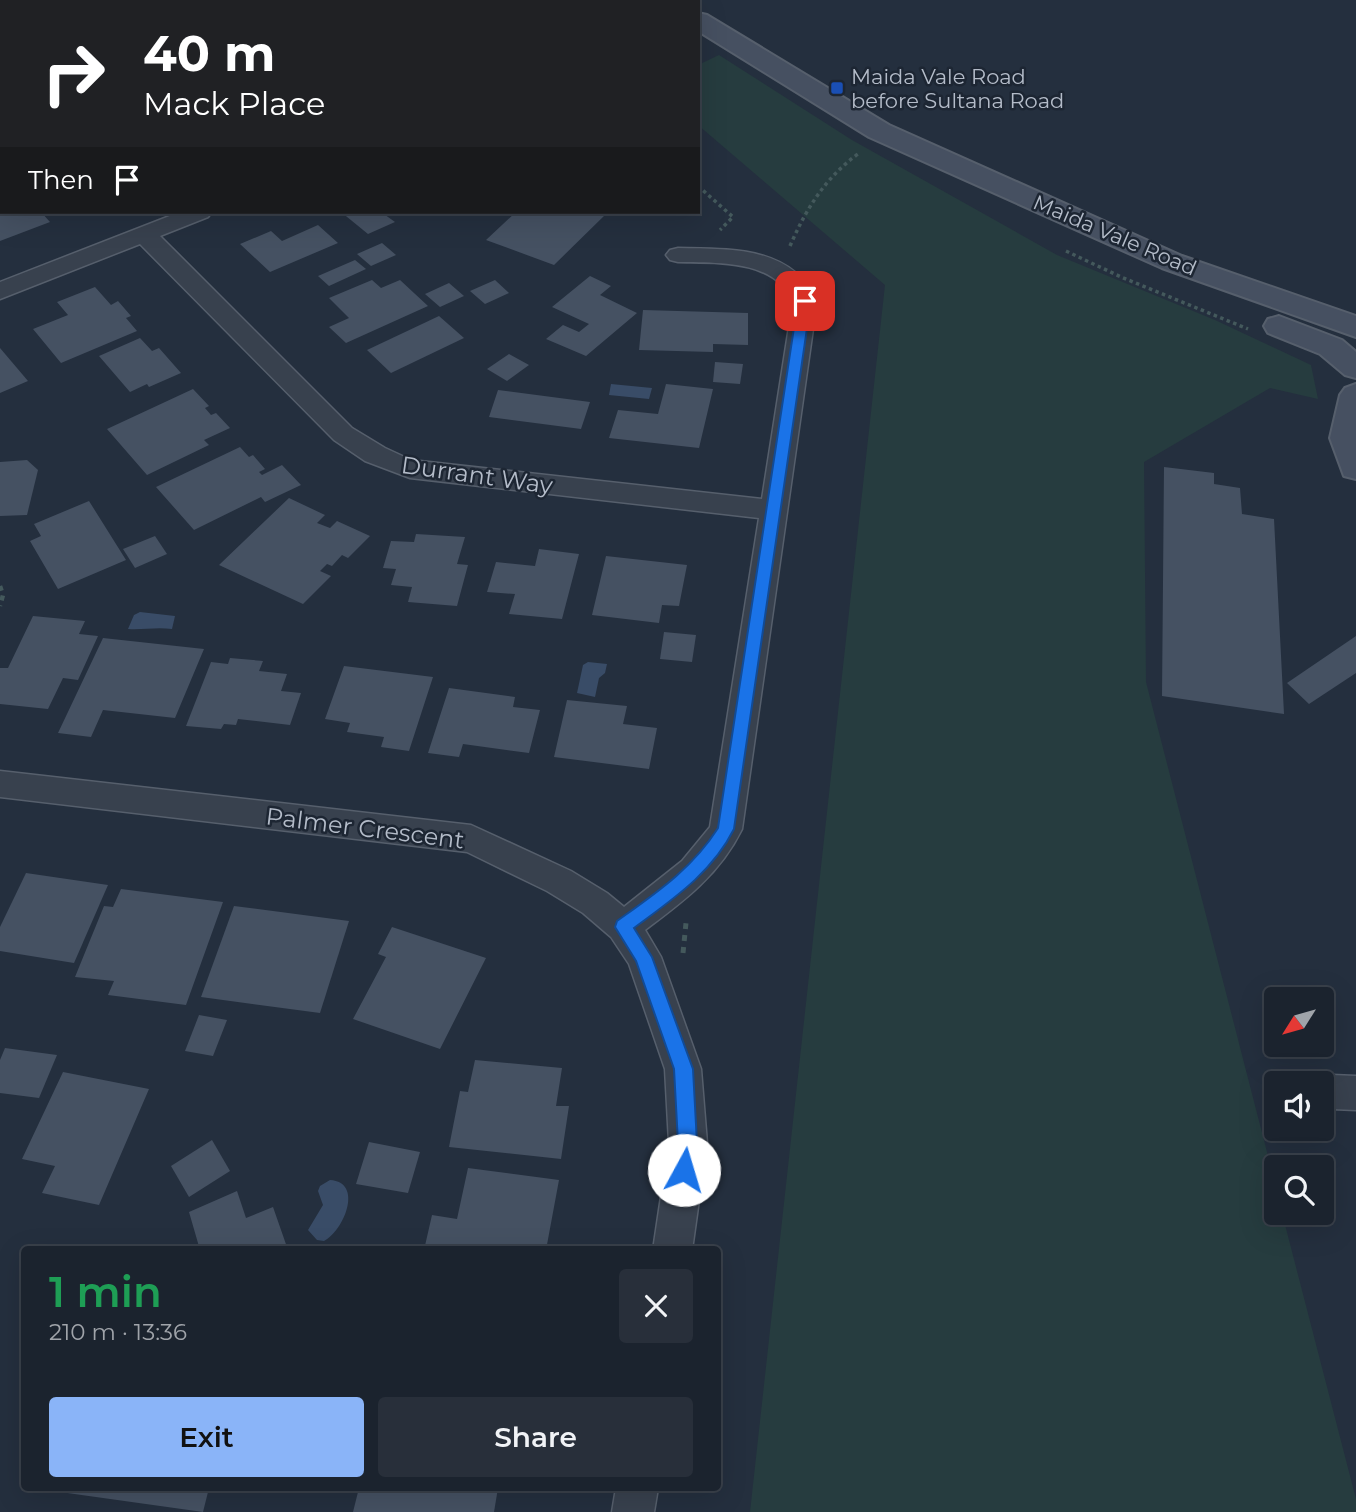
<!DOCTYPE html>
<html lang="en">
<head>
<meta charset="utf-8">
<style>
  body { margin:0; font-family:Montserrat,sans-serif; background:#282f3a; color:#f1f3f6; height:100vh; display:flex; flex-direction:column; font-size:26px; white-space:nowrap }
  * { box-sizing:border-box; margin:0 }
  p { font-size:23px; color:#a0a4aa }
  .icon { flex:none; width:38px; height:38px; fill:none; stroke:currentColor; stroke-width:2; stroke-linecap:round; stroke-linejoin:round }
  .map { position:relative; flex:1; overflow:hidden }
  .panel { position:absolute; left:21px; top:1246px; width:700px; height:245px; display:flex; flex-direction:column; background:#1b232e; border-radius:7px; box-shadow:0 7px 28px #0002,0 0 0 2px #39404a }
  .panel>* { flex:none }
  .hud { position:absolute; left:0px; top:0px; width:700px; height:214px; box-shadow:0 7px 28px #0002,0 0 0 2px #39404a; background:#202124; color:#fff; overflow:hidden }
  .needle { width:46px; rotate:233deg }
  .tools { position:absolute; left:1264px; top:987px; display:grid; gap:14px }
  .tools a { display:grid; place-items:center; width:70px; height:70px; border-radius:7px; background:#1b232e; box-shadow:0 7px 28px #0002,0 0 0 2px #39404a; font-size:35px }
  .pin { position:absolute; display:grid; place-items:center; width:60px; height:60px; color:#fff; margin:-30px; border-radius:14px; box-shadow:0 4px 10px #0006 }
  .me { position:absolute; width:77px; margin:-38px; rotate:6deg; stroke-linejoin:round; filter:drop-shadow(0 0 5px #0008) }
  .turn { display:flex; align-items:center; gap:24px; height:147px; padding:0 28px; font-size:32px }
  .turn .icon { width:91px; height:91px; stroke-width:2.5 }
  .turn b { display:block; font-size:49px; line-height:60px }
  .then { display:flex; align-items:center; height:66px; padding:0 28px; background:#0003; gap:14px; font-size:26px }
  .round { display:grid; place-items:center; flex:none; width:74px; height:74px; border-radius:7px; background:#282f3a }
  .overview { display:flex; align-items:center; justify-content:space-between; height:119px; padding:0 28px }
  h1 { font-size:42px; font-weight:600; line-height:52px; color:#1e9e55 }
  .button { display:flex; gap:14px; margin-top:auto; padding:14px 28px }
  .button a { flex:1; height:80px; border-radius:7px; background:#8ab4f8; color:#111; font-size:28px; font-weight:600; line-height:80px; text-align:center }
  .button a+a { background:#282f3a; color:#f1f3f6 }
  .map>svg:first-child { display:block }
  .green { fill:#263c3f }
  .water { fill:#394c67 }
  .building { fill:#455162 }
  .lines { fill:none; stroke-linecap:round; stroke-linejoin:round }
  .minor-casing { stroke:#565f6c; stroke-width:3 }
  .secondary-casing { stroke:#565f6c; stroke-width:4 }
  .path-far2 { stroke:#44595c; stroke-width:3.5; stroke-dasharray:3.5 3.5; stroke-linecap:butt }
  .path-far1 { stroke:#44595c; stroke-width:4.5; stroke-dasharray:5 5; stroke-linecap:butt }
  .path { stroke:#44595c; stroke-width:5; stroke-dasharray:6 6; stroke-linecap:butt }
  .minor { fill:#38414e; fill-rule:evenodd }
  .secondary { fill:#465061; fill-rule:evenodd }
  .route { fill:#1a73e8; stroke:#114b97; stroke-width:2 }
  .transit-dot { fill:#1a4fb4; stroke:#1d2633; stroke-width:2.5 }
  .labels { text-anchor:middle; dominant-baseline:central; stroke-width:5; stroke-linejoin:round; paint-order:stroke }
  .far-poi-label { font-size:21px; fill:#b4bcc9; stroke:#1d2633; text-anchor:start }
  .far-street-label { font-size:21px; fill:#b4bcc9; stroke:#1d2633 }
  .street-label { font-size:24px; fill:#b4bcc9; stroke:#1d2633 }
</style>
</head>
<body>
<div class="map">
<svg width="1356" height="1512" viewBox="0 0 1356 1512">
  <rect width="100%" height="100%" fill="#242f3e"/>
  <!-- green -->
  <path class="green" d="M719 55 852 140 1057 255 1215 320 1311 365 1318 399 1270 388 1144 462 1146 682 1276 1187V1213H1282L1356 1499V1512H750L885 285 698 125V65Z"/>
  <!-- water -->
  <g class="water">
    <path d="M611 384 652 388 649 399 609 395Z"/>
    <path d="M140 612 175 616 172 629C156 627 143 630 128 629L134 615Z"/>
    <path d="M588 662 607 664 605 673 599 678 595 697 577 693 583 665Z"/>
    <path d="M330 1180C364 1182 344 1231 324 1241L317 1240 308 1230 323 1205 318 1191 320 1186Z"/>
  </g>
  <!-- building -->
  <g class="building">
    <path d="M0 212H41L50 222 0 241Z"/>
    <path d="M341 212H381L395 222 368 234Z"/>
    <path d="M516 212 540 216 545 212H596L605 215 554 265 486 240Z"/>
    <path d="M318 225 338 243 270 272 240 244 271 231 282 241Z"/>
    <path d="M382 243 396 255 371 266 357 254Z"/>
    <path d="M355 260 366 269 329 286 318 276Z"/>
    <path d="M590 276 611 286 600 295 637 313 586 356 546 339 563 325 579 332 589 324 552 307Z"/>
    <path d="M372 280 381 288 400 280 428 306 346 343 329 327 349 318 329 298Z"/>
    <path d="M495 280 509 293 485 304 470 291Z"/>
    <path d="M449 283 464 296 440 307 425 294Z"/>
    <path d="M95 287 111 305 118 301 131 316 126 318 137 331 61 363 33 329 68 315 57 302Z"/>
    <path d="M643 310 748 313V345L713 344V352L639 350Z"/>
    <path d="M439 316 464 338 391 373 367 350Z"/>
    <path d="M140 338 152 351 159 348 181 373 149 387 147 384 130 392 99 356Z"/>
    <path d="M0 348 28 381 0 393Z"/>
    <path d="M509 354 529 365 507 381 487 369Z"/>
    <path d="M715 362 743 364 740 384 713 382Z"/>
    <path d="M666 384 713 389 699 448 609 438 618 410 658 414Z"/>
    <path d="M193 389 209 406 205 408 211 415 216 413 230 428 204 440 209 445 147 475 107 429Z"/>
    <path d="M498 390 590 402 581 429 489 417Z"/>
    <path d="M240 447 249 457 253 455 265 469 259 472 262 475 282 465 301 485 265 502 261 497 194 530 156 487Z"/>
    <path d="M27 460 38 470 27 515 0 516V462Z"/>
    <path d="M1164 467 1214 473V484L1240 488 1242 514 1274 519 1284 714 1162 696Z"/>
    <path d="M289 498 325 515 317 523 330 528 337 521 370 536 348 558 342 555 332 566 327 564 320 571 331 576 303 604 219 565Z"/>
    <path d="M89 501 126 560 58 589 30 541 41 536 34 524Z"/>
    <path d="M416 534 465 537 457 564 468 565 457 606 408 602 412 587 391 585 396 569 383 568 391 541 414 542Z"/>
    <path d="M155 536 167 554 135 568 123 549Z"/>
    <path d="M539 549 579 554 562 619 509 614 515 594 487 592 496 562 535 566Z"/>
    <path d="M606 556 687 565 679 606 662 605 659 623 592 615Z"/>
    <path d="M33 616 85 621 79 634 98 636 78 680 63 678 48 709 0 704V668H8Z"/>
    <path d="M664 632 696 635 692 662 660 659Z"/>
    <path d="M1356 636V673L1309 704 1287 683Z"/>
    <path d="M103 638 204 649 175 718 103 710 91 737 58 733Z"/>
    <path d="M230 658 263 661 259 671 287 674 281 691 301 693 290 725 238 719 236 725 224 724 221 729 186 726 211 662 228 664Z"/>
    <path d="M344 666 433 677 409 751 381 747 384 737 347 732 350 723 325 719Z"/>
    <path d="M449 688 515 697 513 707 540 710 529 753 463 744 459 757 428 753Z"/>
    <path d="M567 700 627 706 623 724 657 728 649 769 554 757Z"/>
    <path d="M26 873 108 885 74 963 0 951V927Z"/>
    <path d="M121 889 223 902 186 1005 108 995 114 981 75 977 104 906 113 907Z"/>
    <path d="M234 906 349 921 320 1013 201 997Z"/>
    <path d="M392 927 486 958 440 1049 353 1019 386 957 378 954Z"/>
    <path d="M199 1015 227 1020 213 1056 185 1051Z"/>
    <path d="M5 1048 57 1055 39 1098 0 1093V1060Z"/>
    <path d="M475 1060 562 1068 556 1106H569L561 1159 449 1147 460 1091 468 1092Z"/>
    <path d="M63 1072 149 1089 99 1205 42 1193 55 1166 22 1159Z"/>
    <path d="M212 1140 230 1171 189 1197 171 1166Z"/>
    <path d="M369 1142 420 1152 408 1193 356 1184Z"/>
    <path d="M468 1168 559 1180 546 1250H424L432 1215 457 1219Z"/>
    <path d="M237 1191 246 1218 273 1207 288 1250H200L189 1212Z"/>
    <path d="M54 1488H209L203 1512 53 1491Z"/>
    <path d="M359 1488H498L494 1512H353Z"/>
  </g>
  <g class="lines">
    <defs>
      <g id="minor">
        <path d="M199 0H223L198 2Z"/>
        <path d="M231 0H253L254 2H232Z"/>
        <rect x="0" y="69" width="2" height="12"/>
        <path d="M180 212H212L208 217 160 236 352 428 385 448 411 460 762 499 793 301C774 259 717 263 678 262L670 260 666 255 670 250 678 248C731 249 792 246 817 301L742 829C720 874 684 901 645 930L661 957 701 1069 707 1143 692 1250H653L669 1143 665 1069 629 964 611 937 583 913 547 891 467 852 0 797V771L471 825 571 871 607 893 624 907 682 861 710 827 759 518 410 478 365 461 334 440 140 244 0 299V282Z"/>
        <path d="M1332 1075 1356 1076V1110L1332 1109 1321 1105V1083H1318Z"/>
        <path d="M616 1488H658L654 1512H612Z"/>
      </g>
      <g id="secondary">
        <path d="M653 0H679L680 2H654Z"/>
        <path d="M698 13 707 15 889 125 1182 256 1356 316V337L1162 268 869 137 698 31Z"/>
        <path d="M1279 316 1342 340 1356 352V378L1345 375 1320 354 1268 333 1264 326 1268 319Z"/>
        <path d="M1356 384V479L1344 476 1330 438 1340 395 1345 388Z"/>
      </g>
    </defs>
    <!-- minor casing -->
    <use href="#minor" class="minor-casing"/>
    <!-- secondary casing -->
    <use href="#secondary" class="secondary-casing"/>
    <!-- path-far2 -->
    <g class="path-far2">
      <path d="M698 186 733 217 720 230"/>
      <path d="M790 246C806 209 825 178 858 154"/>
      <path d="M1066 251 1121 277 1248 329"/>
    </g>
    <!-- path-far1 -->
    <path class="path-far1" d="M0 586 3 595 0 606"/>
    <!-- path -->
    <path class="path" d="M683 953 686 923"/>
    <!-- minor -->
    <use href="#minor" class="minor"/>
    <!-- secondary -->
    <use href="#secondary" class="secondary"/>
  </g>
  <!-- route -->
  <path class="route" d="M805 297 811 301 734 829C712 873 673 899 634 928L652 957 693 1069 697 1143 691 1176 684 1179 677 1176 674 1170 678 1143 674 1069 636 961 615 927 617 921C656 893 692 869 718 828L798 301Z"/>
  <!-- markers -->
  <rect class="transit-dot" x="830" y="81" width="14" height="14" rx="3.5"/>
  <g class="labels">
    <!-- far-poi labels -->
    <g class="far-poi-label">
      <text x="851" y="76">Maida Vale Road<tspan x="851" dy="24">before Sultana Road</tspan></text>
    </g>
    <!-- far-street labels -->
    <g class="far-street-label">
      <text transform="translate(1115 235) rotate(23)">Maida Vale Road</text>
    </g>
    <!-- street labels -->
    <g class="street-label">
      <text transform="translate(477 475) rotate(8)">Durrant Way</text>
      <text transform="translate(365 828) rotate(7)">Palmer Crescent</text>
    </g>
  </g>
</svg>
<div class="tools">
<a><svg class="needle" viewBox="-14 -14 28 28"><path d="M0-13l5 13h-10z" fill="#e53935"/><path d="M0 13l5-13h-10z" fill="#a0a4aa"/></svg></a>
<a><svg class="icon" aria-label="sound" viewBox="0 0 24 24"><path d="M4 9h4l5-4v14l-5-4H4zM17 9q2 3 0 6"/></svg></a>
<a><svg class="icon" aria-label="search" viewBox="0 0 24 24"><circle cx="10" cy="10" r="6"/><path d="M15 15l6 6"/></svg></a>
</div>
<div class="pin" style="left:805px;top:301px;background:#d93025"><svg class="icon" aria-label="arrive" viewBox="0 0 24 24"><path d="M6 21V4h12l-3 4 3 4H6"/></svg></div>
<svg class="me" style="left:684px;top:1170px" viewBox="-20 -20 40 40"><circle r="19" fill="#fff"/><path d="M0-13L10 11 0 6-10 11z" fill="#1a73e8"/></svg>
<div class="hud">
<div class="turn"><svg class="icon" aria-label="right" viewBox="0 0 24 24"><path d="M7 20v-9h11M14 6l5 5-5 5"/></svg><div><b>40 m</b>Mack Place</div></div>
<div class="then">Then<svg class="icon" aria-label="arrive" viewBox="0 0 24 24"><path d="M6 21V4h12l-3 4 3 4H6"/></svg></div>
</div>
<section class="panel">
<div class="overview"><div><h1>1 min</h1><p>210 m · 13:36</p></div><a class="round"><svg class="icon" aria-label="close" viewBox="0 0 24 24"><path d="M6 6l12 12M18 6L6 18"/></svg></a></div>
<div class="button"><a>Exit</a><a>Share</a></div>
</section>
</div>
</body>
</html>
